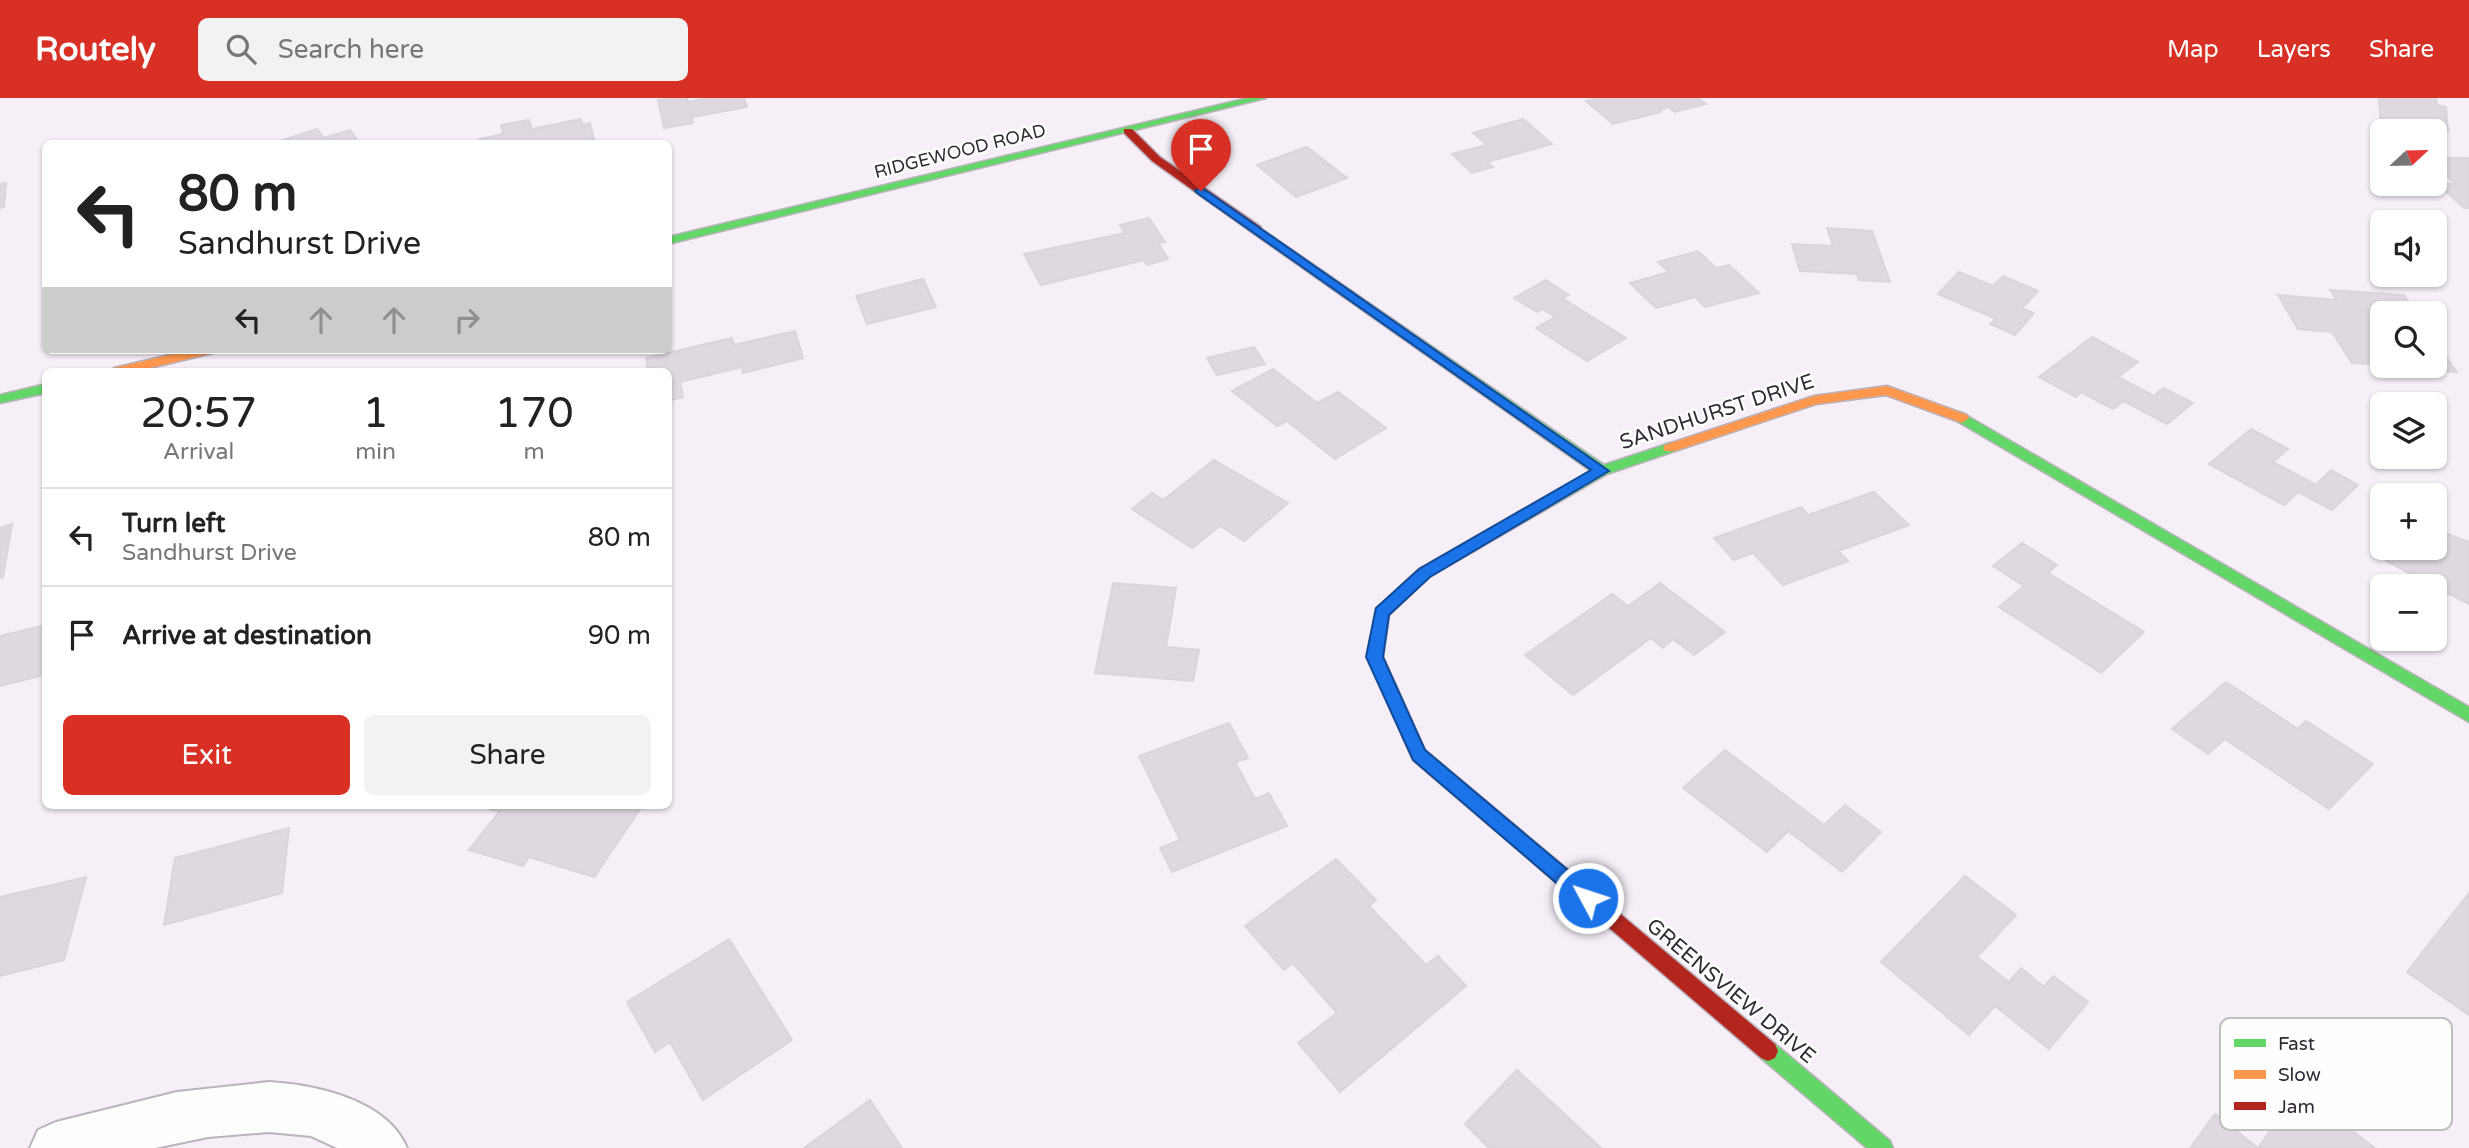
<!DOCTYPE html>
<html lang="en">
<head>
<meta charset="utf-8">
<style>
  body { margin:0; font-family:"Varela Round",sans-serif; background:#f2f2f2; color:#222; height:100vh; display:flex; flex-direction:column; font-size:26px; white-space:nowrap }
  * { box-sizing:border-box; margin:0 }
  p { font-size:23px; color:#767676 }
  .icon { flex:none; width:38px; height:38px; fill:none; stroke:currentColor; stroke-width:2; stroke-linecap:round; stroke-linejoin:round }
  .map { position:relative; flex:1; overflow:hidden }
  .sheet { position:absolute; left:42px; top:270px; width:630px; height:441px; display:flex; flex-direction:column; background:#fff; border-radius:10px; box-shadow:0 2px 5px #0004 }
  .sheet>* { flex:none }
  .hud { position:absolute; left:42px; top:42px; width:630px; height:214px; border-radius:10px; box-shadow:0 2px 5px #0004; background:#fff; color:#222; overflow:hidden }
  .needle { width:46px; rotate:68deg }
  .buttons { position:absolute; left:2370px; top:21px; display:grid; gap:14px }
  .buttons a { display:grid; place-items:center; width:77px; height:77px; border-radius:10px; background:#fff; box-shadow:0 2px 5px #0004; font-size:35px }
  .pin { position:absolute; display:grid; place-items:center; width:60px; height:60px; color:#fff; margin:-72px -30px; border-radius:50% 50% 50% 0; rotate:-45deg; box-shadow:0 0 7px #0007 }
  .pin .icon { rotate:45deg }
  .me { position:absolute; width:77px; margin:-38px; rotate:310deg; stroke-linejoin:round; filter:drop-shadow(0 0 5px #0008) }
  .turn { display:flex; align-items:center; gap:24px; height:147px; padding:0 21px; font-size:32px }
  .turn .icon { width:91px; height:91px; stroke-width:2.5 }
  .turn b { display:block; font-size:49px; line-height:60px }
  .lanes { display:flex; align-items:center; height:66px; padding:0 21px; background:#0003; justify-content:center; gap:35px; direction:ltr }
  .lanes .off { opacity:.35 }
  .eta { display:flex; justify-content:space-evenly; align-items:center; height:119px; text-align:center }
  .eta b { font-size:42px; font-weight:600; line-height:49px }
  .button { display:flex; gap:14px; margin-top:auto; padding:14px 21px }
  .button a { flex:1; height:80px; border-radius:10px; background:#d93025; color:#fff; font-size:28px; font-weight:600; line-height:80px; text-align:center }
  .button a+a { background:#f2f2f2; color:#222 }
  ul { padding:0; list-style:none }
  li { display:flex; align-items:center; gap:21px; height:98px; padding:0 21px; border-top:2px solid #e0e0e0 }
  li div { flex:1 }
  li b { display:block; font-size:26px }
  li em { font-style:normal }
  header { display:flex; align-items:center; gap:42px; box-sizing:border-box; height:98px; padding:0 35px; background:#d93025; color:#fff }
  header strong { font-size:33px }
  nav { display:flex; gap:38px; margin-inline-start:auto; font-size:24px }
  .search { width:490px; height:63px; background:#f2f2f2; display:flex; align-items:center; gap:18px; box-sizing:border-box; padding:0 24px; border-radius:10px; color:#767676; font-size:26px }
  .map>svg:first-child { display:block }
  .building { fill:#dfd8e1; stroke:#dbd4dd; stroke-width:2 }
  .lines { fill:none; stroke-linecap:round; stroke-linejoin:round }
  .street-casing { stroke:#bab2bc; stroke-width:4 }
  .fast-casing { stroke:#bab2bc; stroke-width:3 }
  .slow-casing { stroke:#bab2bc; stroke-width:3 }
  .jam-casing { stroke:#bab2bc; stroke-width:3 }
  .street { fill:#fefdfe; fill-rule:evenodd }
  .fast { fill:#63d668; fill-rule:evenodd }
  .slow { fill:#ff974d; fill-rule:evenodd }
  .jam { fill:#b3261e; fill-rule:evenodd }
  .route { fill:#1a73e8; stroke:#114b97; stroke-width:2 }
  .labels { text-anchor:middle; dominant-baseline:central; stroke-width:5; stroke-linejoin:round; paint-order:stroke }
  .far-street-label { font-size:18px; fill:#322a34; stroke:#fefefe }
  .street-label { font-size:21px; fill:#322a34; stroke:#fefefe }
  .key { fill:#fefefe; stroke:#c1bec1; stroke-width:2 }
  .key-label { font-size:19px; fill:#322a34 }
</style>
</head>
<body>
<header>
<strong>Routely</strong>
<div class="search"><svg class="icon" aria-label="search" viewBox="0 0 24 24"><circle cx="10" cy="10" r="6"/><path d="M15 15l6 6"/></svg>Search here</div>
<nav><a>Map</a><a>Layers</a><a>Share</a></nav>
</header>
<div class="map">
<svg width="2469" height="1050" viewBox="0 0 2469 1050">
  <rect width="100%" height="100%" fill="#f6eff8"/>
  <!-- building -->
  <g class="building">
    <path d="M687 0 688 4 709 0H744L747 9 692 19 693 25 664 30 658 2Z"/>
    <path d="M1599 0H1698L1706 6 1674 14 1669 9 1659 12 1661 14 1613 26 1586 3Z"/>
    <path d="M2379 0H2436L2437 7 2446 9 2448 33 2416 26 2417 33 2381 29Z"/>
    <path d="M581 21 582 27 590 25 594 42 575 46H479V41L503 36 501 27 529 22 532 31Z"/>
    <path d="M1523 21 1552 46 1487 64 1493 69 1472 75 1452 56 1487 47 1473 35Z"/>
    <path d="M317 31 324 40 350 32 360 46H271Z"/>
    <path d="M1307 49 1347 80 1296 99 1257 67Z"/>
    <path d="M2434 60H2469V110H2464L2438 86H2456L2442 74H2434Z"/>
    <path d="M6 85 4 109 0 110V86Z"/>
    <path d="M1149 120 1165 144 1158 145 1168 161 1147 167 1144 162 1041 187 1024 156 1125 135 1120 127Z"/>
    <path d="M1827 130 1872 133 1890 184 1859 182 1857 176 1800 173 1792 146 1833 148Z"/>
    <path d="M1698 153 1716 170 1729 167 1759 195 1705 209 1695 199 1656 210 1630 185 1669 174 1658 164Z"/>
    <path d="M1959 174 1993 188 2003 178 2038 193 2022 210 2034 215 2015 237 1990 226 1996 221 1938 196Z"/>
    <path d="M923 181 936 209 867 226 856 198Z"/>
    <path d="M1546 182 1569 197 1562 200 1626 240 1587 263 1536 230 1555 219 1542 211 1537 214 1514 200Z"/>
    <path d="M2330 192 2404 197 2416 215H2382V267L2352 265 2332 234 2298 231 2278 197 2337 202Z"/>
    <path d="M795 233 803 260 743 275 742 269 680 284 683 299 668 303V273H648L646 260 732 240 734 247Z"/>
    <path d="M2092 239 2138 264 2118 279 2154 298 2163 290 2193 305 2167 326 2124 303 2113 311 2081 294 2076 299 2039 279Z"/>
    <path d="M2434 242 2457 274 2385 268H2434Z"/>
    <path d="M1254 249 1265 266 1217 277 1207 260Z"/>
    <path d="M1273 271 1317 305 1338 294 1386 330 1335 361 1287 323 1277 328 1232 293Z"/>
    <path d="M2251 331 2288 351 2273 364 2316 387 2331 372 2358 387 2332 412 2298 394 2284 407 2209 366Z"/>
    <path d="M1214 362 1288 405 1244 443 1220 428 1192 450 1132 411 1152 395 1163 402Z"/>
    <path d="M1874 394 1909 427 1838 453 1848 463 1783 487 1753 455 1734 462 1714 440 1801 409 1808 417Z"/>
    <path d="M12 426 3 479 0 480V430Z"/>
    <path d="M2434 431 2469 444V506L2386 463 2397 450H2434Z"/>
    <path d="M2022 445 2057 467 2048 475 2144 534 2101 575 1999 509 2024 488 1993 468Z"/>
    <path d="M1113 485 1176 490 1166 549 1199 552 1193 583 1095 575Z"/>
    <path d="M1660 485 1725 534 1694 557 1673 541 1663 550 1651 540 1573 597 1525 557 1612 496 1628 508Z"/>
    <path d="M46 527V558L40 578 0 588V538Z"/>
    <path d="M2226 584 2298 631 2306 623 2373 666 2329 711 2225 641 2208 656 2172 631Z"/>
    <path d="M1229 625 1248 660 1235 664 1255 701 1269 695 1287 728 1172 774 1160 750 1180 742 1139 658Z"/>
    <path d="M1725 652 1824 727 1845 707 1881 734 1842 774 1788 733 1767 754 1683 690Z"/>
    <path d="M479 707H643L594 779 529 759 523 768 469 752 499 714Z"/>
    <path d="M289 730 282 795 164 827 175 760Z"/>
    <path d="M1336 761 1376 802 1369 808 1426 867 1438 858 1466 888 1340 994 1298 945 1337 915 1293 865 1284 872 1245 828Z"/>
    <path d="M1965 778 2016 817 1977 859 2009 884 2021 870 2044 889 2053 878 2088 904 2049 951 1995 908 1969 937 1881 864Z"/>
    <path d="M86 779 64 862 0 878V799Z"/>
    <path d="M2469 795V917L2407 874Z"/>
    <path d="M729 841 792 942 703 1002 670 944 655 954 627 904Z"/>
    <path d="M1517 972 1601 1050H1489L1465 1026Z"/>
    <path d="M2299 993 2375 1050H2192L2191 1049 2215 1016 2258 1050Z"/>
    <path d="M870 1002 902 1050H804Z"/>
  </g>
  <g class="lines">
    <defs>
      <path id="street" d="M269 984C317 987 387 1002 407 1050H337L311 1038 269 1034 208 1039 155 1050H30L38 1032 56 1024 177 994Z"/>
      <g id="fast">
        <path d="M1248 0H1266L668 146V139Z"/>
        <path d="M1257 128 1604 367 1670 345 1677 350 1675 353 1607 376 1429 479 1389 517 1383 559 1425 652 1549 756 1552 762 1549 768 1543 770 1537 768 1413 662 1367 559 1376 511 1419 471 1591 373 1253 135V129Z"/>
        <path d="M46 286V295L0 305V297Z"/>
        <path d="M1962 315 2469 609V624L1957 323 1955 320 1957 317Z"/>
        <path d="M1768 943 1775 946 1890 1043 1893 1050H1867L1761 960 1758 953 1761 946Z"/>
      </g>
      <g id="slow">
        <path d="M190 252H215L213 255 137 273H112L114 270Z"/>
        <path d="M1887 288 1967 317 1969 320 1962 325 1957 323 1886 297 1816 306 1675 353H1665L1663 350 1665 347 1814 298Z"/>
      </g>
      <g id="jam">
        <path d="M1124 31H1132L1160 59 1261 129V135H1253L1152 63 1124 35Z"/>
        <path d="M1543 754 1549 756 1775 946 1778 953 1775 960 1768 963 1761 960 1537 768 1534 762 1537 756Z"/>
      </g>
    </defs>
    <!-- street casing -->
    <use href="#street" class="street-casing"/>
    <!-- fast casing -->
    <use href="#fast" class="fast-casing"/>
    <!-- slow casing -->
    <use href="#slow" class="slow-casing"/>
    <!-- jam casing -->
    <use href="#jam" class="jam-casing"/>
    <!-- street -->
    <use href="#street" class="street"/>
    <!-- fast -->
    <use href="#fast" class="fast"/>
    <!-- slow -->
    <use href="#slow" class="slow"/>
    <!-- jam -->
    <use href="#jam" class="jam"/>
  </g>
  <!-- route -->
  <path class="route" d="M1201 89 1609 373 1430 479 1389 517 1383 559 1425 652 1594 794 1597 800 1594 806 1588 808 1581 806 1413 662 1366 559 1376 510 1419 471 1591 372 1197 95 1195 93Z"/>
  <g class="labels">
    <!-- far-street labels -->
    <g class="far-street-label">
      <text transform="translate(960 53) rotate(-14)">RIDGEWOOD ROAD</text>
    </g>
    <!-- street labels -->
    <g class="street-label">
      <text transform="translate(1717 314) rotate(-18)">SANDHURST DRIVE</text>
      <text transform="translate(1731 893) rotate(40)">GREENSVIEW DRIVE</text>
    </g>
  </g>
  <!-- legend -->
  <rect x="2220" y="920" width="232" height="112" rx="10" class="key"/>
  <rect x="2234" y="941" width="32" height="8" fill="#63d668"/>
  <rect x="2234" y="972" width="32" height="9" fill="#ff974d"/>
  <rect x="2234" y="1004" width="32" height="8" fill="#b3261e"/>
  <g class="key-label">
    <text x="2278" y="952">Fast</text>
    <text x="2278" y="983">Slow</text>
    <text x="2278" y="1015">Jam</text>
  </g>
</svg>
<div class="buttons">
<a><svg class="needle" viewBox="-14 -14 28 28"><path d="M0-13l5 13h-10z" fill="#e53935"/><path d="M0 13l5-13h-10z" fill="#767676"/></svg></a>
<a><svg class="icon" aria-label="sound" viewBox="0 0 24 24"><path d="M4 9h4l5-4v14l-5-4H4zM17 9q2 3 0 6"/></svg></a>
<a><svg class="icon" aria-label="search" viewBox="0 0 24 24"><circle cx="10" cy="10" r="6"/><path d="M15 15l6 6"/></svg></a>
<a><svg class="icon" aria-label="layers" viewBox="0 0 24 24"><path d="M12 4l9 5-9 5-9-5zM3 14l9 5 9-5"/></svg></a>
<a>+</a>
<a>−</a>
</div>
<div class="pin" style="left:1201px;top:93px;background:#d93025"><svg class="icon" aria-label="arrive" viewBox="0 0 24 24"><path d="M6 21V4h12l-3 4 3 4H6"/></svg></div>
<svg class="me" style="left:1588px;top:800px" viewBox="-20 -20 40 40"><circle r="17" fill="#1a73e8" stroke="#fff" stroke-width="3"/><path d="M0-11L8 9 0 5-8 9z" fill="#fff"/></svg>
<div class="hud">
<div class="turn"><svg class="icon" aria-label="left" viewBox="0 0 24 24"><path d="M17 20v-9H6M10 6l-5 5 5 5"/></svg><div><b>80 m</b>Sandhurst Drive</div></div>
<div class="lanes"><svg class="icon" aria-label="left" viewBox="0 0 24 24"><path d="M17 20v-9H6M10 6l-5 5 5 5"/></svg><svg class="icon off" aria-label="ahead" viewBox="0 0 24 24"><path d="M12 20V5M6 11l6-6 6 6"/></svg><svg class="icon off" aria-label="ahead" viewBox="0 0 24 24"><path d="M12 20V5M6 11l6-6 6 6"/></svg><svg class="icon off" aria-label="right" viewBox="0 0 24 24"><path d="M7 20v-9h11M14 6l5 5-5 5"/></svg></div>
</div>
<section class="sheet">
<div class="eta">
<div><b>20:57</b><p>Arrival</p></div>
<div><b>1</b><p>min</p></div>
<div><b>170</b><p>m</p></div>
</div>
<ul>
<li><svg class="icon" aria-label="left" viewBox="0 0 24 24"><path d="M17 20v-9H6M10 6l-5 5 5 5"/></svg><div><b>Turn left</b><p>Sandhurst Drive</p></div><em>80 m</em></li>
<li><svg class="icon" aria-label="arrive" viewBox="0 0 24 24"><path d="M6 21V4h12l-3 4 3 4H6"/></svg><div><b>Arrive at destination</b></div><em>90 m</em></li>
</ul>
<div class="button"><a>Exit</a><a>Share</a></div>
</section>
</div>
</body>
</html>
